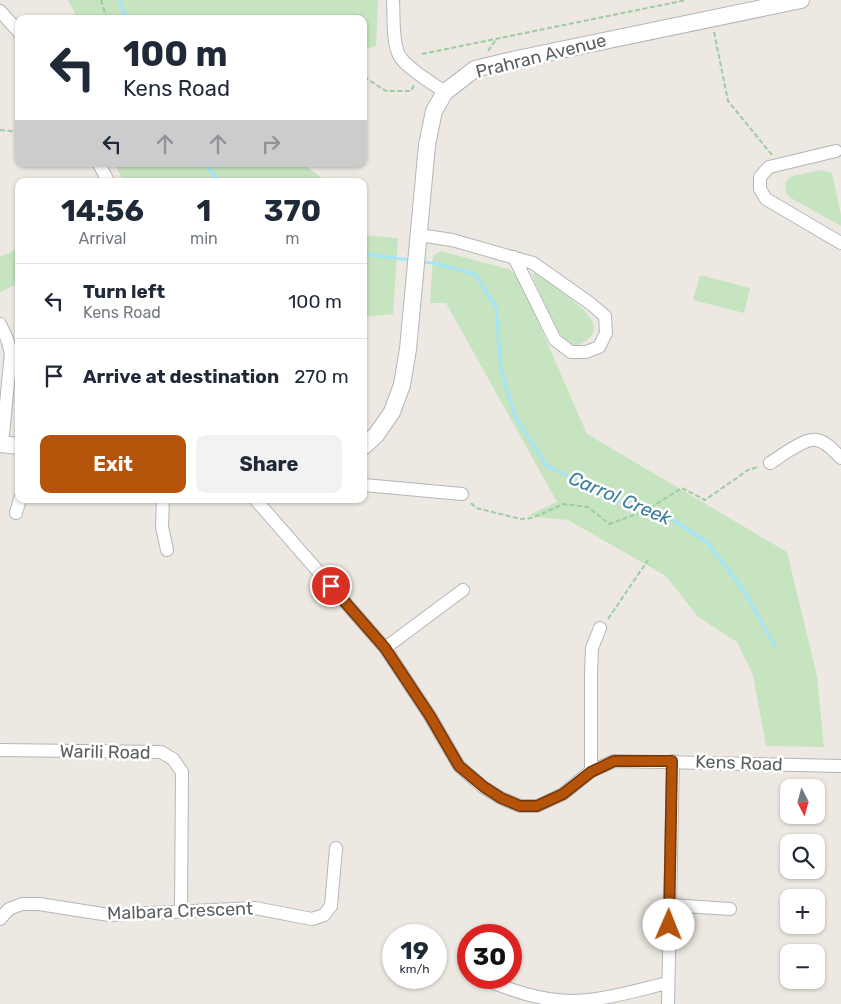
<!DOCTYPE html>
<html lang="en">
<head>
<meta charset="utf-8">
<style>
  body { margin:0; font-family:Rubik,sans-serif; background:#f2f2f3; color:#1f2937; height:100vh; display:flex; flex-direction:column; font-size:19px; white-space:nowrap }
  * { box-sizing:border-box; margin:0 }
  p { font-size:16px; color:#747a83 }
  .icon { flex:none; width:28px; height:28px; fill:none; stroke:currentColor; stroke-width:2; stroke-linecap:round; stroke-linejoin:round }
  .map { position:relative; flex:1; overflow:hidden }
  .panel { position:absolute; left:15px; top:178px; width:352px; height:325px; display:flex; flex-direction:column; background:#fff; border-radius:10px; box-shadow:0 1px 4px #0004 }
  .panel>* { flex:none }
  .guide { position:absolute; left:15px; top:15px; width:352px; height:152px; border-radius:10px; box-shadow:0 1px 4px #0004; background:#fff; color:#1f2937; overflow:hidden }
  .needle { width:32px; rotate:174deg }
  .buttons { position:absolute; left:780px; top:779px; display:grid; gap:10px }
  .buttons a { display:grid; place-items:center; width:45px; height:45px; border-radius:10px; background:#fff; box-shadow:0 1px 4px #0004; font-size:25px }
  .speed { position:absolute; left:382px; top:924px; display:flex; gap:10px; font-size:25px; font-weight:700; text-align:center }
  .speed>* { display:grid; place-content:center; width:65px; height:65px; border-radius:50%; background:#fff; box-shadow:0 1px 4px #0004; line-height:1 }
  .speed small { font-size:12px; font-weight:400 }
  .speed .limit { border:8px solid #d22; background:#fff; color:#111 }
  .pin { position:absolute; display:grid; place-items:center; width:42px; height:42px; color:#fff; margin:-21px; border:2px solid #fff; border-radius:50%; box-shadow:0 1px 5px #0007 }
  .me { position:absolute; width:55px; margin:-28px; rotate:1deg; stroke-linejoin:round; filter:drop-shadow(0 0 4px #0008) }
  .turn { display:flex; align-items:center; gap:18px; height:105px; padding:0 25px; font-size:22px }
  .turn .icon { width:65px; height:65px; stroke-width:2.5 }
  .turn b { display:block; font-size:35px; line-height:42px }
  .lanes { display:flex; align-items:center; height:48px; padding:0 25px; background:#0003; justify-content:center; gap:25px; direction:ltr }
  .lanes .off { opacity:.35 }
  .eta { display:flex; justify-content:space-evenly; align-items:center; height:85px; text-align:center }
  .eta b { font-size:30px; font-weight:700; line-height:35px }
  .cta { display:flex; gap:10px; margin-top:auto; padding:10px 25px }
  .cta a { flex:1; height:58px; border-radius:10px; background:#b45309; color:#fff; font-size:20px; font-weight:700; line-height:58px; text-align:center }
  .cta a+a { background:#f2f2f3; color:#1f2937 }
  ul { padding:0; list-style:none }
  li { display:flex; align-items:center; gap:15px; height:75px; padding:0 25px; border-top:1px solid #e0e1e3 }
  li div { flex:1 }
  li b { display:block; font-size:19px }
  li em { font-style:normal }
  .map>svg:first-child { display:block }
  .green { fill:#c6e4c0 }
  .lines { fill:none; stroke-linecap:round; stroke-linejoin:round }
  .stream { stroke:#a4e5fb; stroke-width:3 }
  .minor-casing { stroke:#b3b6b9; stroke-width:14 }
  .tertiary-casing { stroke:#b3b6b9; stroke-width:18 }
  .path { stroke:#9dcca2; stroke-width:2; stroke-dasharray:5 2.5; stroke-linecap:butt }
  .minor { stroke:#fff; stroke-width:12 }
  .tertiary { stroke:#fff; stroke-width:16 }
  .route-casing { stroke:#753606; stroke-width:12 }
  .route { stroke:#b45309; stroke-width:9 }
  .labels { text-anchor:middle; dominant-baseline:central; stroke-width:5; stroke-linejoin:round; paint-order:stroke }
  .street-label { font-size:18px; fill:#5b6063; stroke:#fff }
  .water-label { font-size:19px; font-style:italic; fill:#3d7c9b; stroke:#fff }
</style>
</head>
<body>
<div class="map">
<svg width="841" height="1004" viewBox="0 0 841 1004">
  <rect width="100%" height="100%" fill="#ede9e2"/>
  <!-- green -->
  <g class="green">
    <path d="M68 0H378L376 46 364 49V19H78Z"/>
    <path d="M115 164H303L326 181H123Z"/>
    <path d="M822 170 832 173 841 215V226L789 197 786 192 785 182 792 176Z"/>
    <path d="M364 235 398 238 393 314 364 317Z"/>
    <path d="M19 248V283L0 292V257Z"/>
    <path d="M441 251 508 269 518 276 587 434 787 552 817 676 824 747 766 746 753 675 737 642 698 617 666 576 568 520 527 516 557 502 446 303H430L433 256Z"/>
    <path d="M535 273 540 275C549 282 559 290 568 297 587 312 612 331 576 346L560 339 532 275Z"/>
    <path d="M700 275 750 288 744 313 693 300Z"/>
  </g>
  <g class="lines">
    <!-- stream -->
    <g class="stream">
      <path d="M119 0 127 19"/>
      <path d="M205 164 219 181"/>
      <path d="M364 254 411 260"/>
      <path d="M422 262 433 263 475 274 496 307 501 369 515 416 546 465 615 500 673 520 708 543 744 591 775 646"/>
    </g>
    <defs>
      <g id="minor">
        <path d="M393 0C394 16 392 41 399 55 405 67 433 84 445 92"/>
        <path d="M0 11 19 32"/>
        <path d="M836 151 769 167 760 177V189L766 199 841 243"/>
        <path d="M99 164 108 181"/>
        <path d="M419 235 452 240 533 263 591 304 605 316 606 333 599 347 586 352H571L555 340 514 257"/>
        <path d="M0 324 7 339 11 353 2 444"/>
        <path d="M770 463C780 457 804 438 816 440 826 441 834 451 841 458"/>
        <path d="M364 485 462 494"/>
        <path d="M163 499 162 527 167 550"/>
        <path d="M255 499 385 648 430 716 459 766 483 787 501 798 520 806H537L563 794 591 771 614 761 841 766"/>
        <path d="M16 513 20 499"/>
        <path d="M385 648 463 590"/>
        <path d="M0 750 161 752 173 759 182 772 181 912"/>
        <path d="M591 771V674L592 648 600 628"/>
        <path d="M670 905 730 909"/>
        <path d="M0 919 9 909 22 904H39L109 915 255 908 312 919 324 915 331 906 336 848"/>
        <path d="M481 978C511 990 540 1001 573 1001 605 1000 638 990 668 983"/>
        <path d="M668 1004 673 761"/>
      </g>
      <g id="tertiary">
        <path d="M0 444 19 446"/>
        <path d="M364 446 376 435 392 412 402 385 408 349 427 145 434 111 445 92 475 69 508 61 801 0"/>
      </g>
    </defs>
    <!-- minor casing -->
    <use href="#minor" class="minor-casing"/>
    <!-- tertiary casing -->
    <use href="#tertiary" class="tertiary-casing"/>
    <!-- path -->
    <g class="path">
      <path d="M101 0 107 19"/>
      <path d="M714 32 728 101 772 155"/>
      <path d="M488 51 497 38"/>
      <path d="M422 54 686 0"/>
      <path d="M364 77 386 91H411L414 85"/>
      <path d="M0 130 19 132"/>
      <path d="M471 503 476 508 521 519 532 518 564 504 588 507 609 524 645 511 682 488 705 500 748 470 758 467"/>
      <path d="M608 619 648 560"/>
    </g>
    <!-- minor -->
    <use href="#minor" class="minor"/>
    <!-- tertiary -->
    <use href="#tertiary" class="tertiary"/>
  </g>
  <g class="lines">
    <defs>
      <path id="route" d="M331 586 385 648 430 716 459 766 484 787 501 798 520 806H537L563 794 591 772 614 761H672L669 925"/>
    </defs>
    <!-- route casing -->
    <use href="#route" class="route-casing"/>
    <!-- route -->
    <use href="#route" class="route"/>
  </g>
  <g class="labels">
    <!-- street labels -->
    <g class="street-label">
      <text transform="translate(541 56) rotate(-14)">Prahran Avenue</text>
      <text transform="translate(105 752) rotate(1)">Warili Road</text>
      <text transform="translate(739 763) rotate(2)">Kens Road</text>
      <text transform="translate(180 911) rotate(-2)">Malbara Crescent</text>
    </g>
    <!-- water labels -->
    <g class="water-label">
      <text transform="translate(620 498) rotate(23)">Carrol Creek</text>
    </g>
  </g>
</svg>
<div class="buttons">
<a><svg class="needle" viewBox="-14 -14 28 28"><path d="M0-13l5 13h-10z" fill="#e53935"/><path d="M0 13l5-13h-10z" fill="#747a83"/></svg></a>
<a><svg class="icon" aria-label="search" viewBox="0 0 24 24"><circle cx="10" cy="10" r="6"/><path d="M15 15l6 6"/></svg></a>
<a>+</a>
<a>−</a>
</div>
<div class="speed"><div>19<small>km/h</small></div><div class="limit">30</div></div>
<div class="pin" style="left:331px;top:586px;background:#d93025"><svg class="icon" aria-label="arrive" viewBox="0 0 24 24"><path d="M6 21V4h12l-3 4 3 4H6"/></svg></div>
<svg class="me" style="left:669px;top:925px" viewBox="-20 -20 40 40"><circle r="19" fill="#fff"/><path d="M0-13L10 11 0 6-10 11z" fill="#b45309"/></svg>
<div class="guide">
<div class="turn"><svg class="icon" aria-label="left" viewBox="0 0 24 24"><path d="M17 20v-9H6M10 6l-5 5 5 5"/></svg><div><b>100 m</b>Kens Road</div></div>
<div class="lanes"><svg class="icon" aria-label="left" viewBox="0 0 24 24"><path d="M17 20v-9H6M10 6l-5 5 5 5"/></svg><svg class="icon off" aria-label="ahead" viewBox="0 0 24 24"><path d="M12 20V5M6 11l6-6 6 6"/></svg><svg class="icon off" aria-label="ahead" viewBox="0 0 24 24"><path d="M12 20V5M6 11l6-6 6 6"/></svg><svg class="icon off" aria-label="right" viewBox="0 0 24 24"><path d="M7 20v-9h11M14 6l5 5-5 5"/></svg></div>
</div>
<section class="panel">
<div class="eta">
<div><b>14:56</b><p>Arrival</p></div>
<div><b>1</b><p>min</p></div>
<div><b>370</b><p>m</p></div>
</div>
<ul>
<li><svg class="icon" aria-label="left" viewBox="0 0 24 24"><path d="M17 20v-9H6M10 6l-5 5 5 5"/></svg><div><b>Turn left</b><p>Kens Road</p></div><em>100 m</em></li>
<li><svg class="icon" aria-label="arrive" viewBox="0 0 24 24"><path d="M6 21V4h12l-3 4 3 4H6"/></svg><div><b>Arrive at destination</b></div><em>270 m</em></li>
</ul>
<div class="cta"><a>Exit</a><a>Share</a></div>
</section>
</div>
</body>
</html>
